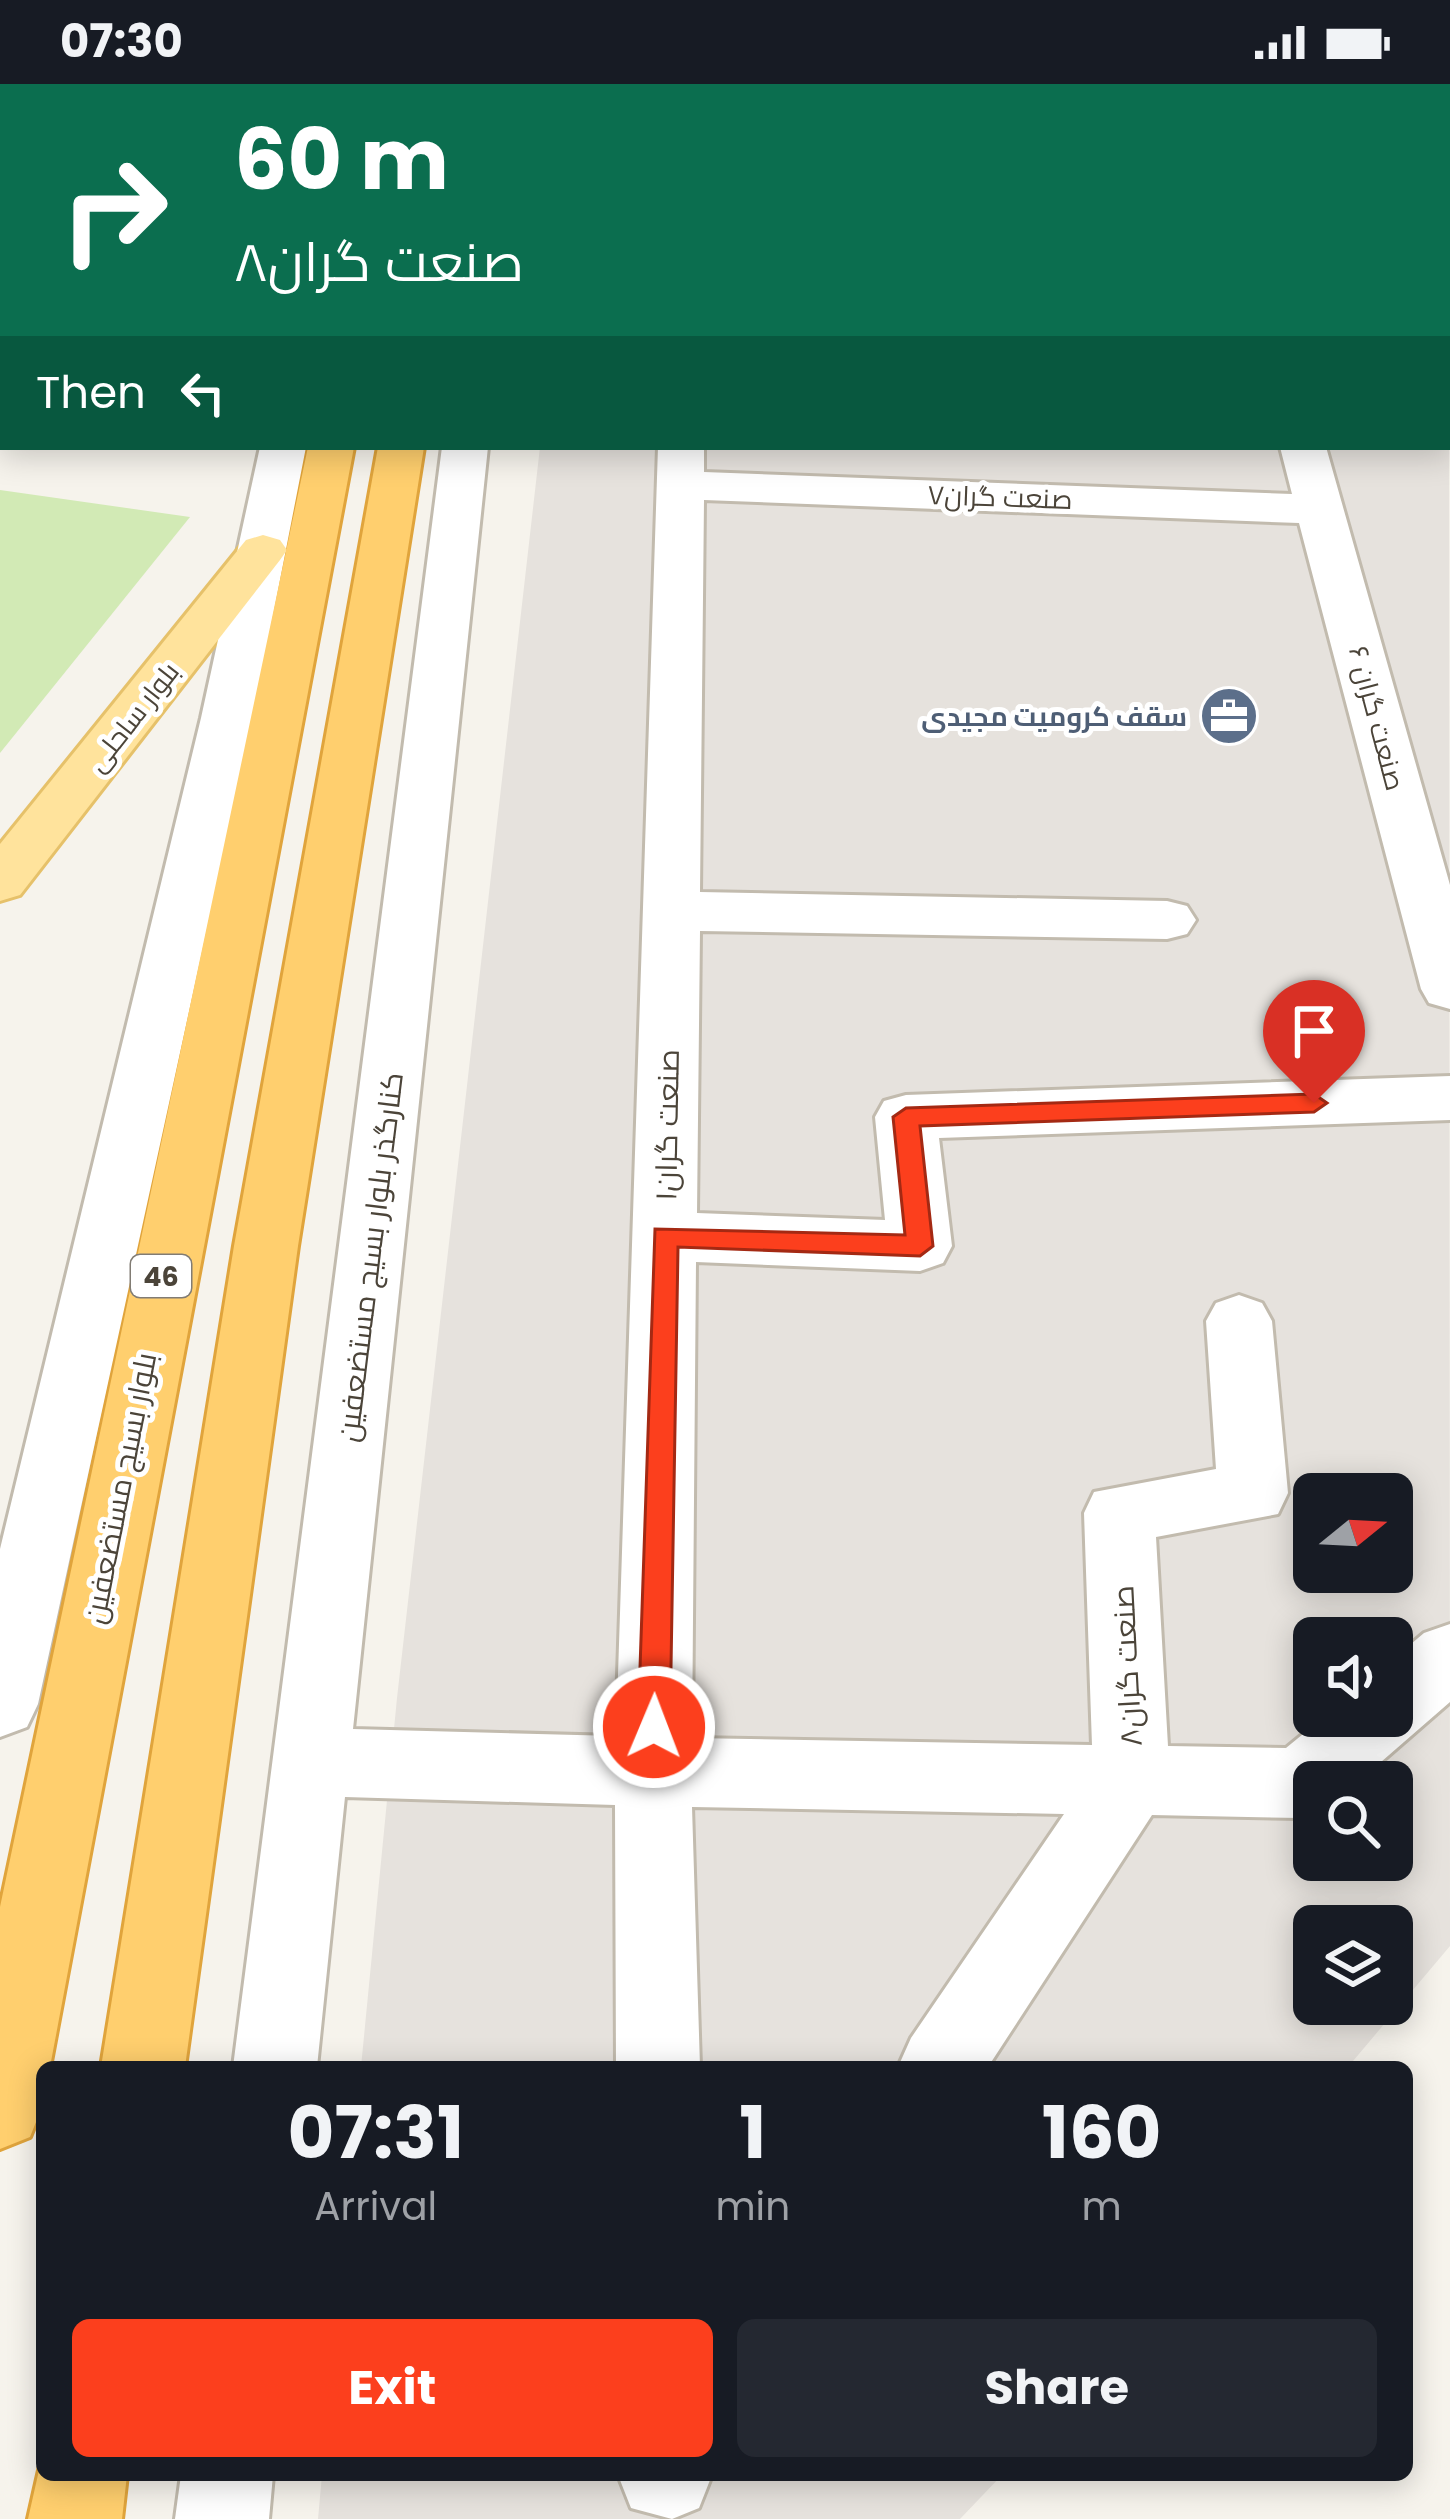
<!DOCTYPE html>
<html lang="en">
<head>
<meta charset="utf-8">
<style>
  body { margin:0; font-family:Poppins,Cairo,sans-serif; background:#242831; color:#f1f3f6; height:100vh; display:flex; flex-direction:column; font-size:45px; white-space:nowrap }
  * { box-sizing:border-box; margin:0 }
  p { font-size:39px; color:#9ea1a6 }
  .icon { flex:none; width:66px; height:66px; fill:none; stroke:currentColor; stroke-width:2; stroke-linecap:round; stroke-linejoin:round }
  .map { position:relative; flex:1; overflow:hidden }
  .details { position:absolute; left:36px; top:1977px; width:1377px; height:420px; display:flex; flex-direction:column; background:#171b24; border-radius:18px; box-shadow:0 6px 30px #0003 }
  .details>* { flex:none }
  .banner { position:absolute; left:0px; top:0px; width:1452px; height:366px; box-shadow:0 6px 30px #0003; background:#0b6e4f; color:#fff; overflow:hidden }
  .needle { width:78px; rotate:72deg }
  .fabs { position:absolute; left:1293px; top:1389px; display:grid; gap:24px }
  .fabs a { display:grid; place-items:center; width:120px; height:120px; border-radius:18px; background:#171b24; box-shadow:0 6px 30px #0003; font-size:60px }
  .pin { position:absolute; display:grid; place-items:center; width:102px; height:102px; color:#fff; margin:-123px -51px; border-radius:50% 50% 50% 0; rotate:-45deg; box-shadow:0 0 12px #0007 }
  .pin .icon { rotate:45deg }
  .me { position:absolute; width:132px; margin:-66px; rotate:1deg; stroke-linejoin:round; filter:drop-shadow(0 0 9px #0008) }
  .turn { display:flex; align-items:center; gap:42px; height:252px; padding:0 36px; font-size:54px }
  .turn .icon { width:156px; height:156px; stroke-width:2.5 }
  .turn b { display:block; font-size:84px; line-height:102px }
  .then { display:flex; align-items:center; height:114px; padding:0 36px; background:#0003; gap:24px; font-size:45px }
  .eta { display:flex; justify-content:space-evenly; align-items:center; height:204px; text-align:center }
  .eta b { font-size:72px; font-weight:700; line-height:84px }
  .primary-button { display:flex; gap:24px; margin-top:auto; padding:24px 36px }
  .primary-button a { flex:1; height:138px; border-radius:18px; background:#fc3f1d; color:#fff; font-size:48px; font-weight:700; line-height:138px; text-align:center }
  .primary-button a+a { background:#242831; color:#f1f3f6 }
  .status { display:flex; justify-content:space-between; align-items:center; height:84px; padding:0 60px; background:#171b24; direction:ltr }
  .status svg { height:33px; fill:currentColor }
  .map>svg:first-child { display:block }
  .industrial { fill:#e6e2dd; fill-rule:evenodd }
  .green { fill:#d2eab5 }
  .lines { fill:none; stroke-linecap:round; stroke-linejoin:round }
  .minor-casing { stroke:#c2bbae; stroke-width:6 }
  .major-casing { stroke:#e6c16a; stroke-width:6 }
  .highway-casing { stroke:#e0a43c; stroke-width:6 }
  .minor { fill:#fff; fill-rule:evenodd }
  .major { fill:#ffe39c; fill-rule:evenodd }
  .highway { fill:#ffcf6e; fill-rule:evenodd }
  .route { fill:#fc3f1d; stroke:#a42913; stroke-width:3 }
  .labels { text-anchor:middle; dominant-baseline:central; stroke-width:10; stroke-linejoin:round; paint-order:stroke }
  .far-street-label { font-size:27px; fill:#4b4439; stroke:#fff }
  .far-service-label { font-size:27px; font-weight:bold; fill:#4e5e75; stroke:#fff; text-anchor:end }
  .shield { fill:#fff; stroke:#817c74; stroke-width:3 }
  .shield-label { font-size:27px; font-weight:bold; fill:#4b4439 }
  .street-label { font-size:30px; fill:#4b4439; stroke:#fff }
</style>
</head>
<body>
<div class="status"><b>07:30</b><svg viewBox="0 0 49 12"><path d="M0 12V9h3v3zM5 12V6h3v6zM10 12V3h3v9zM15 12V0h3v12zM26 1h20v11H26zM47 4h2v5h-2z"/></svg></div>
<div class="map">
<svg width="1450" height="2435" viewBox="0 0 1450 2435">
  <rect width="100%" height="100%" fill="#f6f3ec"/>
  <!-- industrial -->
  <g class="industrial">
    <path d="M581 0H1450V69L1449 3Z"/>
    <path d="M1449 247 1450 1862 1348 1983H361L397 1614 540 363H1449ZM1314 1410H1392V1488H1314ZM1314 1554H1392V1632H1314ZM1314 1698H1392V1776H1314ZM1314 1842H1392V1920H1314Z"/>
    <path d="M322 2391H1002L960 2435H318Z"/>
  </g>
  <!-- green -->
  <path class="green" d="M0 406 190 433 0 669Z"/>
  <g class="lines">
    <defs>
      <g id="minor">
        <rect x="321" y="0" width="38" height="3"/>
        <path d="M722 0H774L776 3H724Z"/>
        <path d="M1137 0H1183L1185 3H1139Z"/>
        <rect x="1449" y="66" width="1" height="24"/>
        <rect x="1449" y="212" width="1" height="27"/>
        <rect x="1449" y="309" width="1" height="28"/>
        <path d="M260 363H306L253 634 38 1620 27 1643 0 1653V1465L201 634Z"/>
        <path d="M442 363H488L353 1645 616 1652 658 363H704V388L1292 410 1280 363H1326L1450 801V925L1429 919 1421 905 1299 439 704 416 700 808 1167 817 1187 822 1196 836 1187 850 1167 855 700 847 697 1129 885 1136 875 1033 884 1017 906 1011 1450 992V1036L939 1054 952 1162 943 1179 920 1187 696 1178 692 1654 1092 1661 1084 1429 1094 1408 1216 1385 1206 1237 1216 1219 1239 1211 1262 1219 1272 1237 1288 1409 1278 1430 1156 1453 1168 1662 1286 1664 1325 1632H1392V1576L1424 1549 1450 1540V1618L1358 1698H1314V1729L1301 1734 1152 1731 988 1983H898L911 1954 1064 1730 692 1723 700 1983H616L615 1721 345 1713 317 1983H233Z"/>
        <path d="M181 2391H273L269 2435H175Z"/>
        <path d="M618 2391H712L699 2424 672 2435 631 2424Z"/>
      </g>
      <path id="major" d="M263 451 280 456 287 466 280 476 20 811 0 817V760L246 456Z"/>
      <g id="highway">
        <rect x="363" y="0" width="38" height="3"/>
        <rect x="424" y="0" width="38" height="3"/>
        <path d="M308 363H354L50 1983H42V2023L30 2053 0 2065V1823Z"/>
        <path d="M378 363H424L298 1162 185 1983H101L234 1162Z"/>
        <path d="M42 2373V2391H127L122 2435H28Z"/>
      </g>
    </defs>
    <!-- minor casing -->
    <use href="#minor" class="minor-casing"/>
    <!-- major casing -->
    <use href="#major" class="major-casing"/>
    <!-- highway casing -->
    <use href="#highway" class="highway-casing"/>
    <!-- minor -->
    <use href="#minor" class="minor"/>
    <!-- major -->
    <use href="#major" class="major"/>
    <!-- highway -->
    <use href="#highway" class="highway"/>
  </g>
  <!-- route -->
  <path class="route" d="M1314 1010 1327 1019 1314 1028 920 1042 933 1162 920 1172 678 1163 670 1643 665 1653H643L638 1643 655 1145 905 1151 893 1033 906 1024Z"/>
  <!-- icons -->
  <defs>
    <symbol id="office-disc" viewBox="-11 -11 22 22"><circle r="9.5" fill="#5c6f8a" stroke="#fff"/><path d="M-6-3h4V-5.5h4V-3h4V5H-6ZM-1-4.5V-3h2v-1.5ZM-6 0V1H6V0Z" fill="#fff"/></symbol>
  </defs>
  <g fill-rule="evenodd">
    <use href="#office-disc" x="1196" y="599" width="66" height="66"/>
  </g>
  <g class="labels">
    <!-- far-street labels -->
    <g class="far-street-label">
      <text transform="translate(1000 413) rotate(2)">صنعت گران۷</text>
      <text transform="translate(133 633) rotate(-52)">بلوار ساحلی</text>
      <text transform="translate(1377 634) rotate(75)">صنعت گران ۶</text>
    </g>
    <!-- far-service labels -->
    <g class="far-service-label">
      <text x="1187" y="632">سقف کرومیت مجیدی</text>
    </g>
    <!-- shield labels -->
    <rect class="shield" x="131" y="1171" width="60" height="42" rx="9"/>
    <g class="shield-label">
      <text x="161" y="1192">46</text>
    </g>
    <!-- street labels -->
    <g class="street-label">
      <text transform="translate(667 1041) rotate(-89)">صنعت گران۱</text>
      <text transform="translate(370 1173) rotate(-83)">کنارگذر بلوار بسیج مستضعفین</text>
      <text transform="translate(120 1404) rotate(-79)">بلوار بسیج مستضعفین</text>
      <text transform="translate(1127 1582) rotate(-93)">صنعت گران۸</text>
    </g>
  </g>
</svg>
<div class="fabs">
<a><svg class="needle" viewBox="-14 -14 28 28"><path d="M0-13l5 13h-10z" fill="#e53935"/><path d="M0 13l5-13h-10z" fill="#9ea1a6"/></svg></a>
<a><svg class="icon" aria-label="sound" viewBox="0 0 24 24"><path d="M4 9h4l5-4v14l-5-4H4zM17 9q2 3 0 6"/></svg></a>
<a><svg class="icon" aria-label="search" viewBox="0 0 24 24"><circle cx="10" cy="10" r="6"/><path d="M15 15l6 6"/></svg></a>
<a><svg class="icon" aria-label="layers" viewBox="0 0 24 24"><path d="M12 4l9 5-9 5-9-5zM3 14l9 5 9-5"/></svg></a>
</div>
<div class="pin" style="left:1314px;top:1019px;background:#d93025"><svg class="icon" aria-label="arrive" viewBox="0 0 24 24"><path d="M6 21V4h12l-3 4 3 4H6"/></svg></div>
<svg class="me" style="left:654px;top:1643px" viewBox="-20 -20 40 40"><circle r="17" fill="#fc3f1d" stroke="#fff" stroke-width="3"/><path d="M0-11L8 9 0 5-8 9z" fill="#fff"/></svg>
<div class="banner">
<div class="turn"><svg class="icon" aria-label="right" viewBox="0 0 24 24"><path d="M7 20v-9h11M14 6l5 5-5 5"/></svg><div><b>60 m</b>صنعت گران۸</div></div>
<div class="then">Then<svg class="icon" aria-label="left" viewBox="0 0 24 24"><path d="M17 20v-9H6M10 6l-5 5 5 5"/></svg></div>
</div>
<section class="details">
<div class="eta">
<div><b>07:31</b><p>Arrival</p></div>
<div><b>1</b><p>min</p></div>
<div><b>160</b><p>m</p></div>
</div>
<div class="primary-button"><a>Exit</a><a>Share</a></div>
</section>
</div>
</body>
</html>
